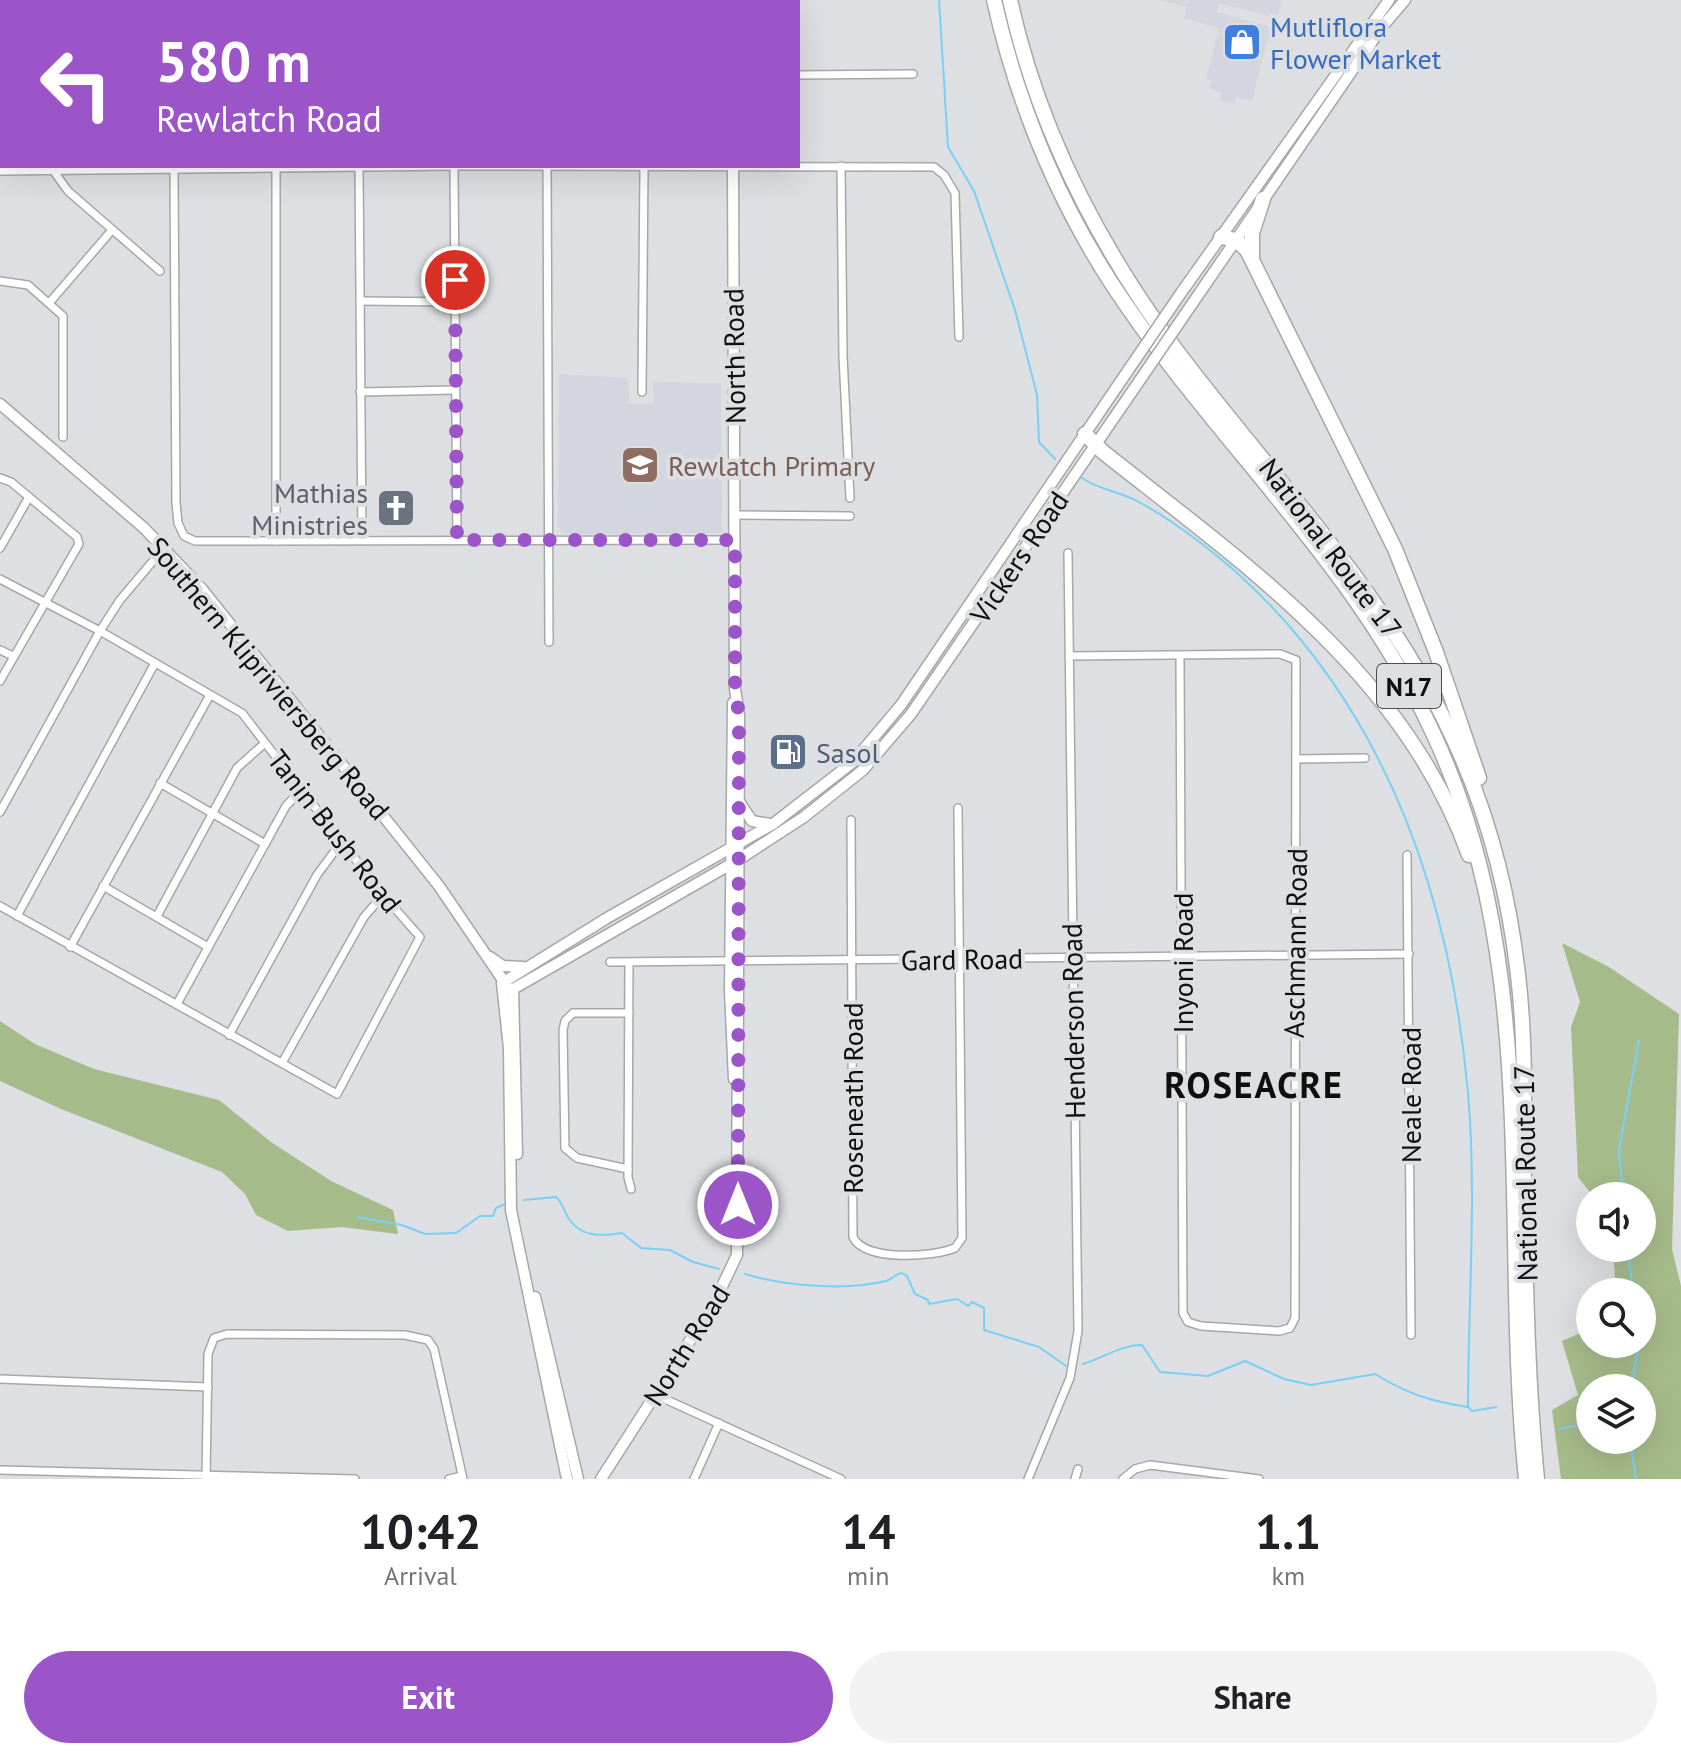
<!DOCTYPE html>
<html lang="en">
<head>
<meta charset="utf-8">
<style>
  body { margin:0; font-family:"PT Sans",sans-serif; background:#f2f2f2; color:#202124; height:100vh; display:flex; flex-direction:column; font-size:30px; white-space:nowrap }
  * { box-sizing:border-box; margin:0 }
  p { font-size:26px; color:#757577 }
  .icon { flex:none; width:44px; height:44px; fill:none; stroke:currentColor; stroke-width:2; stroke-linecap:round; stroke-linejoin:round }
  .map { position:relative; height:1479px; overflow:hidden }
  .panel { display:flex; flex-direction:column; background:#fff; flex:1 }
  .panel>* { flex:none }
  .guide { position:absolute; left:0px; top:0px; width:800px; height:168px; box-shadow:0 8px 32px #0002; background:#9b55c9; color:#fff; overflow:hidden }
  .fabs { position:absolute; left:1576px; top:1182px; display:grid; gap:16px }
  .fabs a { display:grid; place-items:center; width:80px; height:80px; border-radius:50%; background:#fff; box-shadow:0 8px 32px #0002; font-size:40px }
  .pin { position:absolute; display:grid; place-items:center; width:68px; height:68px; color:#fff; margin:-34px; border:4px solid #fff; border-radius:50%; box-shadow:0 2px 8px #0007 }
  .me { position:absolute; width:88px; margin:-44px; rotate:0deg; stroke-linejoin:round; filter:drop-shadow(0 0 6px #0008) }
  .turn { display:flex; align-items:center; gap:28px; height:168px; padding:0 24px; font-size:36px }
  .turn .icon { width:104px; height:104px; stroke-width:2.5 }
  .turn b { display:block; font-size:56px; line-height:68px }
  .eta { display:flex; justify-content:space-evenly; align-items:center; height:136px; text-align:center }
  .eta b { font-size:48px; font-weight:600; line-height:56px }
  .action { display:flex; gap:16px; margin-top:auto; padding:16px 24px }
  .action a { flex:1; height:92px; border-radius:48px; background:#9b55c9; color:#fff; font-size:32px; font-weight:600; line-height:92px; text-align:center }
  .action a+a { background:#f2f2f2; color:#202124 }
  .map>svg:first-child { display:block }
  .built { fill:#d3d5df }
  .green { fill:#a6bb8a; fill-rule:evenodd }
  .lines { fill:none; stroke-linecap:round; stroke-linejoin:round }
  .stream { stroke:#78d0f7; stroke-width:2 }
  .street-casing { stroke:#a6a7a9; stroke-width:10 }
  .secondary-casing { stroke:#a6a7a9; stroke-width:13 }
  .highway-casing { stroke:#a6a7a9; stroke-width:17 }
  .street { stroke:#fff; stroke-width:7 }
  .secondary { stroke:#fff; stroke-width:10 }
  .highway { stroke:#fff; stroke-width:14 }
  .secondary-bridge-casing { stroke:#a6a7a9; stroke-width:13; stroke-linecap:butt }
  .secondary-bridge { stroke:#fff; stroke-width:10 }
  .route { stroke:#9b55c9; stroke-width:14; stroke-dasharray:0 25.2 }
  .labels { text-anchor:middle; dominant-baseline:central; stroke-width:8; stroke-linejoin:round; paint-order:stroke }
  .shield { fill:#dedfe2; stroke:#4d4d4f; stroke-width:2 }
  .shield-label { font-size:26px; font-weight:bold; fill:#0f0f10 }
  .shop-label { font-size:28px; fill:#366cbe; stroke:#dedfe2; text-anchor:start }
  .street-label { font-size:28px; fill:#0f0f10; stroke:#dedfe2 }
  .education-label { font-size:28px; fill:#785e54; stroke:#dedfe2; text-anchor:start }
  .worship-label { font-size:28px; fill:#5b616d; stroke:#dedfe2; text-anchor:end }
  .service-label { font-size:28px; fill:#4e5e75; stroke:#dedfe2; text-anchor:start }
  .district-label { font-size:36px; font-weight:bold; letter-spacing:2px; fill:#0f0f10; stroke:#dedfe2 }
</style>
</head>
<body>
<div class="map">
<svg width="1681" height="1479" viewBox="0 0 1681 1479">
  <rect width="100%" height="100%" fill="#dedfe2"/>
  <!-- built -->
  <g class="built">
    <path d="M1159 0H1282L1277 18 1219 3 1217 12 1271 27 1252 101 1236 97 1234 104 1220 100 1222 92 1210 89 1212 81 1206 79 1219 28 1184 18 1187 7Z"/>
    <path d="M559 374 628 378 629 404H654L653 382 721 383 722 533 565 534 558 526Z"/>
  </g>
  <!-- green -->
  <g class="green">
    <path d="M1562 943 1609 967 1679 1014 1672 1249 1681 1286V1479H1561L1552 1410 1578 1395 1562 1341 1590 1329V1344H1642V1292H1616L1613 1248H1642V1196H1593L1578 1177 1571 1027 1580 1002ZM1590 1388H1642V1440H1590Z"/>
    <path d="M0 1021 35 1044 94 1069 219 1100 271 1142 331 1181 393 1210 398 1234 342 1227 288 1231 256 1215 245 1194 222 1172 61 1109 0 1081Z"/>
  </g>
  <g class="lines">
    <!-- stream -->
    <g class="stream">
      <path d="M939 0 948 147 974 191 1015 310 1037 395 1039 442 1055 459"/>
      <path d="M1082 478C1099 490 1119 491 1137 501 1171 519 1206 546 1235 571 1386 707 1450 894 1468 1093 1477 1194 1468 1304 1468 1407"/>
      <path d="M1623 1196 1619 1150 1639 1040"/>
      <path d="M524 1200 556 1197C563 1203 564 1212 569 1219 582 1238 602 1236 622 1233L641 1248 670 1250 693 1262 719 1269"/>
      <path d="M358 1217 402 1225 425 1234 456 1233 480 1216H493L496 1208 505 1204"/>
      <path d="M1628 1248 1633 1292"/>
      <path d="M745 1274C785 1286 846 1291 886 1281 892 1279 896 1274 902 1273L907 1276 915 1294 928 1300 929 1304 957 1299 968 1306 972 1302 984 1308V1330L1039 1347 1066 1366"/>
      <path d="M1083 1364C1103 1358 1121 1345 1142 1345L1160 1372 1208 1376 1245 1361 1284 1379 1311 1385 1375 1374C1408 1394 1429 1401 1468 1407L1472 1411 1496 1407"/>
      <path d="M1631 1388 1639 1344"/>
      <path d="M1559 1429 1590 1423"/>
      <path d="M1630 1440 1636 1479"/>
    </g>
    <defs>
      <g id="street">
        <path d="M28 0V2"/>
        <path d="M176 0V2"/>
        <path d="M357 0V2"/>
        <path d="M546 0V2"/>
        <path d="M798 75 913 74"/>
        <path d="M50 166 68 191 160 271"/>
        <path d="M359 166 362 540"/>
        <path d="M454 166 457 540"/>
        <path d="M547 166 549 642"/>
        <path d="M841 166 843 356 850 498"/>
        <path d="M174 168 176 503 178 523 184 536 195 541 735 540"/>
        <path d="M276 168V541"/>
        <path d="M0 171 454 166 934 167 944 175 955 193 959 337"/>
        <path d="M0 281 28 285 63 316V437"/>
        <path d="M360 301 455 302"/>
        <path d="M50 302 112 230"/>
        <path d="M360 392 455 390"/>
        <path d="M642 392 644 167"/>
        <path d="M0 478 11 482 77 537 79 544 0 681"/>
        <path d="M736 515 850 516"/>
        <path d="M0 548 29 497"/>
        <path d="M0 579 100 631 242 713 383 895 420 937 337 1094 0 906"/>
        <path d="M0 650 13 656"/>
        <path d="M1069 656 1280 654 1296 660 1295 1318 1290 1328 1279 1331 1201 1326 1188 1322 1183 1313 1180 655"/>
        <path d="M1297 759 1365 758"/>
        <path d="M160 783 265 844"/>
        <path d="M0 812 100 631 120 600 164 548"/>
        <path d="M851 820 853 1237C865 1262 933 1257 955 1248L962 1238 958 808"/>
        <path d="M1407 855 1411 1335"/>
        <path d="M103 886 208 947"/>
        <path d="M17 916 155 663"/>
        <path d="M157 916 237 768 265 743"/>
        <path d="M70 947 210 695"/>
        <path d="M610 962 1409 954"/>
        <path d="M629 963 628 1177 631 1189"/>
        <path d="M177 1004 286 806 301 790"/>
        <path d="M229 1035 317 875 334 852 345 845"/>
        <path d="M282 1063 364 917 383 895"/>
        <path d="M628 1169 577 1158 565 1148 563 1030 565 1021 573 1013H629"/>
        <path d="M0 1379 208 1387"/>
        <path d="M656 1395 841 1479"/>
        <path d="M0 1470 355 1479"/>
        <path d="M206 1479 208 1354 214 1338 227 1334 405 1335 428 1340 434 1349 463 1479"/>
        <path d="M449 1479 462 1476"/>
        <path d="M694 1479 719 1423"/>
        <path d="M1028 1479 1070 1378 1078 1331 1068 553"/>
        <path d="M1075 1479 1078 1469"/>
        <path d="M1123 1479 1135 1469 1150 1465 1259 1479"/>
      </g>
      <g id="secondary">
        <path d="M733 2V0"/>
        <path d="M1181 293 1389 0"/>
        <path d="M1192 304 1382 27 1405 0"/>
        <path d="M0 404 144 528 202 589 439 886 507 986"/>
        <path d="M733 703 730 991 734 1079"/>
        <path d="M738 800 752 821 770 824"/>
        <path d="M490 957 503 966 523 967"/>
        <path d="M513 989 738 860 804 817 863 770 911 714 1140 380"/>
        <path d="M513 989 517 1154"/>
        <path d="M535 1297 578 1479"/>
        <path d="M567 1479 511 1210 509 1048 502 983 607 918 773 824 853 762 901 705 1129 369"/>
        <path d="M601 1479 714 1303 737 1255 739 715 735 689 733 166"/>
      </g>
      <g id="highway">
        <path d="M994 0C1017 102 1055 196 1112 284 1214 440 1353 560 1433 733 1543 967 1500 1229 1526 1479"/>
        <path d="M1010 0C1038 128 1098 245 1176 350 1273 479 1386 592 1454 740 1488 813 1509 895 1518 975 1527 1050 1523 1127 1524 1203 1526 1295 1528 1387 1537 1479"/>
        <path d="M1221 237 1236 240 1247 250 1395 549 1436 652 1479 778"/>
        <path d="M1252 257V233L1263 199"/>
        <path d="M1085 434 1103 452C1247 566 1405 675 1469 855"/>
      </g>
    </defs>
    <!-- street casing -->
    <use href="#street" class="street-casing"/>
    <!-- secondary casing -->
    <use href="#secondary" class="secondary-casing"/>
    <!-- highway casing -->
    <use href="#highway" class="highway-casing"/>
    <!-- street -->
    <use href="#street" class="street"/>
    <!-- secondary -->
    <use href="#secondary" class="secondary"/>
    <!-- highway -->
    <use href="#highway" class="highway"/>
    <defs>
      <g id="secondary-bridge">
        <path d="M1129 369 1181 293"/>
        <path d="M1140 380 1192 304"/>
      </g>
    </defs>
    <!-- secondary-bridge casing -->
    <use href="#secondary-bridge" class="secondary-bridge-casing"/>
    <!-- secondary-bridge -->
    <use href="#secondary-bridge" class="secondary-bridge"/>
  </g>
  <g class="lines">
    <!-- route -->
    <path class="route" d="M455 280 457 540H735V689L739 715 738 1205"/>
  </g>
  <!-- icons -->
  <defs>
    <symbol id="shop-square" viewBox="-11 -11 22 22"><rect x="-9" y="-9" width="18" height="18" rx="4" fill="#3f7fe0" stroke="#dedfe2"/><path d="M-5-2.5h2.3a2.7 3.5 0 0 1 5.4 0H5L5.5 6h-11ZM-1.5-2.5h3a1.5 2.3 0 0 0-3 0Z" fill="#fff"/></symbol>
    <symbol id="school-square" viewBox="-11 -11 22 22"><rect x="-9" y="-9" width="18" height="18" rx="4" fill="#8d6e63" stroke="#dedfe2"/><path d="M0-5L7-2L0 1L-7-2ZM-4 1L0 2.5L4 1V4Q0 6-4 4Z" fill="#fff"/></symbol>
    <symbol id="church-square" viewBox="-11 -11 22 22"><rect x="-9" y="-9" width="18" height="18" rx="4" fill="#6b7280" stroke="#dedfe2"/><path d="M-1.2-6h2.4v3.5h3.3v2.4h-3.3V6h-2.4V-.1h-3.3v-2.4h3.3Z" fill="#fff"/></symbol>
    <symbol id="fuel-square" viewBox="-11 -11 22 22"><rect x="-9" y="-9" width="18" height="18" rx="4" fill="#5c6f8a" stroke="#dedfe2"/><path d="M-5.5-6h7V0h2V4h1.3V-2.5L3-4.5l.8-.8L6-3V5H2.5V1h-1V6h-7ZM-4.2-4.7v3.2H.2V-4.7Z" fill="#fff"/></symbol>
  </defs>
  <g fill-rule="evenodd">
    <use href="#shop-square" x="1220" y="20" width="44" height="44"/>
    <use href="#school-square" x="618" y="443" width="44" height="44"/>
    <use href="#church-square" x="374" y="486" width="44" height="44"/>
    <use href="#fuel-square" x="766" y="730" width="44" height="44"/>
  </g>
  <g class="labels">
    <!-- shield labels -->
    <rect class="shield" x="1377" y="664" width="64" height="44" rx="6"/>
    <g class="shield-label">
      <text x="1409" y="686">N17</text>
    </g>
    <!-- shop labels -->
    <g class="shop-label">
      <text x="1270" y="26">Mutliflora<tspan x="1270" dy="32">Flower Market</tspan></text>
    </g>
    <!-- street labels -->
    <g class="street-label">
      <text transform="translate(734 356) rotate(-91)">North Road</text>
      <text transform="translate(1331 548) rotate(53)">National Route 17</text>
      <text transform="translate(1019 557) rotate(-56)">Vickers Road</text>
      <text transform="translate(269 678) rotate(50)">Southern Klipriviersberg Road</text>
      <text transform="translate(335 831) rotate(52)">Tanin Bush Road</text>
      <text transform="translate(1295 943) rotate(-89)">Aschmann Road</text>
      <text transform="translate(962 959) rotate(-1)">Gard Road</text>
      <text transform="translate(1182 963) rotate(-90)">Inyoni Road</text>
      <text transform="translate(1073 1021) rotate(-91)">Henderson Road</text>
      <text transform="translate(1410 1095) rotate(-90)">Neale Road</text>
      <text transform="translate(852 1098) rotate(-90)">Roseneath Road</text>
      <text transform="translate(1525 1173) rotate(-91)">National Route 17</text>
      <text transform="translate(686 1345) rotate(-58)">North Road</text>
    </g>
    <!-- education labels -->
    <g class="education-label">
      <text x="668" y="465">Rewlatch Primary</text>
    </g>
    <!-- worship labels -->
    <g class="worship-label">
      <text x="368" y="492">Mathias<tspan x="368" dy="32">Ministries</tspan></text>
    </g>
    <!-- service labels -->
    <g class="service-label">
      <text x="816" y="752">Sasol</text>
    </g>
    <!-- district labels -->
    <g class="district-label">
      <text x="1254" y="1084">ROSEACRE</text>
    </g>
  </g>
</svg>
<div class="fabs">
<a><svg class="icon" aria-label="sound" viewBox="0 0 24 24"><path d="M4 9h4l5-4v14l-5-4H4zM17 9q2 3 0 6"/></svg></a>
<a><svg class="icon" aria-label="search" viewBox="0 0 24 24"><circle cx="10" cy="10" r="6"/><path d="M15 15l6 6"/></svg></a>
<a><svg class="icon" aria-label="layers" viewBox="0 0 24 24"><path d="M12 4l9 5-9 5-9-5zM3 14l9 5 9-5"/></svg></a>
</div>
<div class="pin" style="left:455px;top:280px;background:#d93025"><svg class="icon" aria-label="arrive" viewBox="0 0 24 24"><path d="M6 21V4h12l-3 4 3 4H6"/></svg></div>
<svg class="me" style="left:738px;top:1205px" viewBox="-20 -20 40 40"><circle r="17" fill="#9b55c9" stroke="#fff" stroke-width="3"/><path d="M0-11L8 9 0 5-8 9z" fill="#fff"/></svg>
<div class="guide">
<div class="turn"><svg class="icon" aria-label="left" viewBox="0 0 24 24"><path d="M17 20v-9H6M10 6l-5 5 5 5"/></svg><div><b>580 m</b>Rewlatch Road</div></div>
</div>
</div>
<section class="panel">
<div class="eta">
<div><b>10:42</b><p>Arrival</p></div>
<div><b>14</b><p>min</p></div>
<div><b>1.1</b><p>km</p></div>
</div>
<div class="action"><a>Exit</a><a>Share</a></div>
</section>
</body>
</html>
